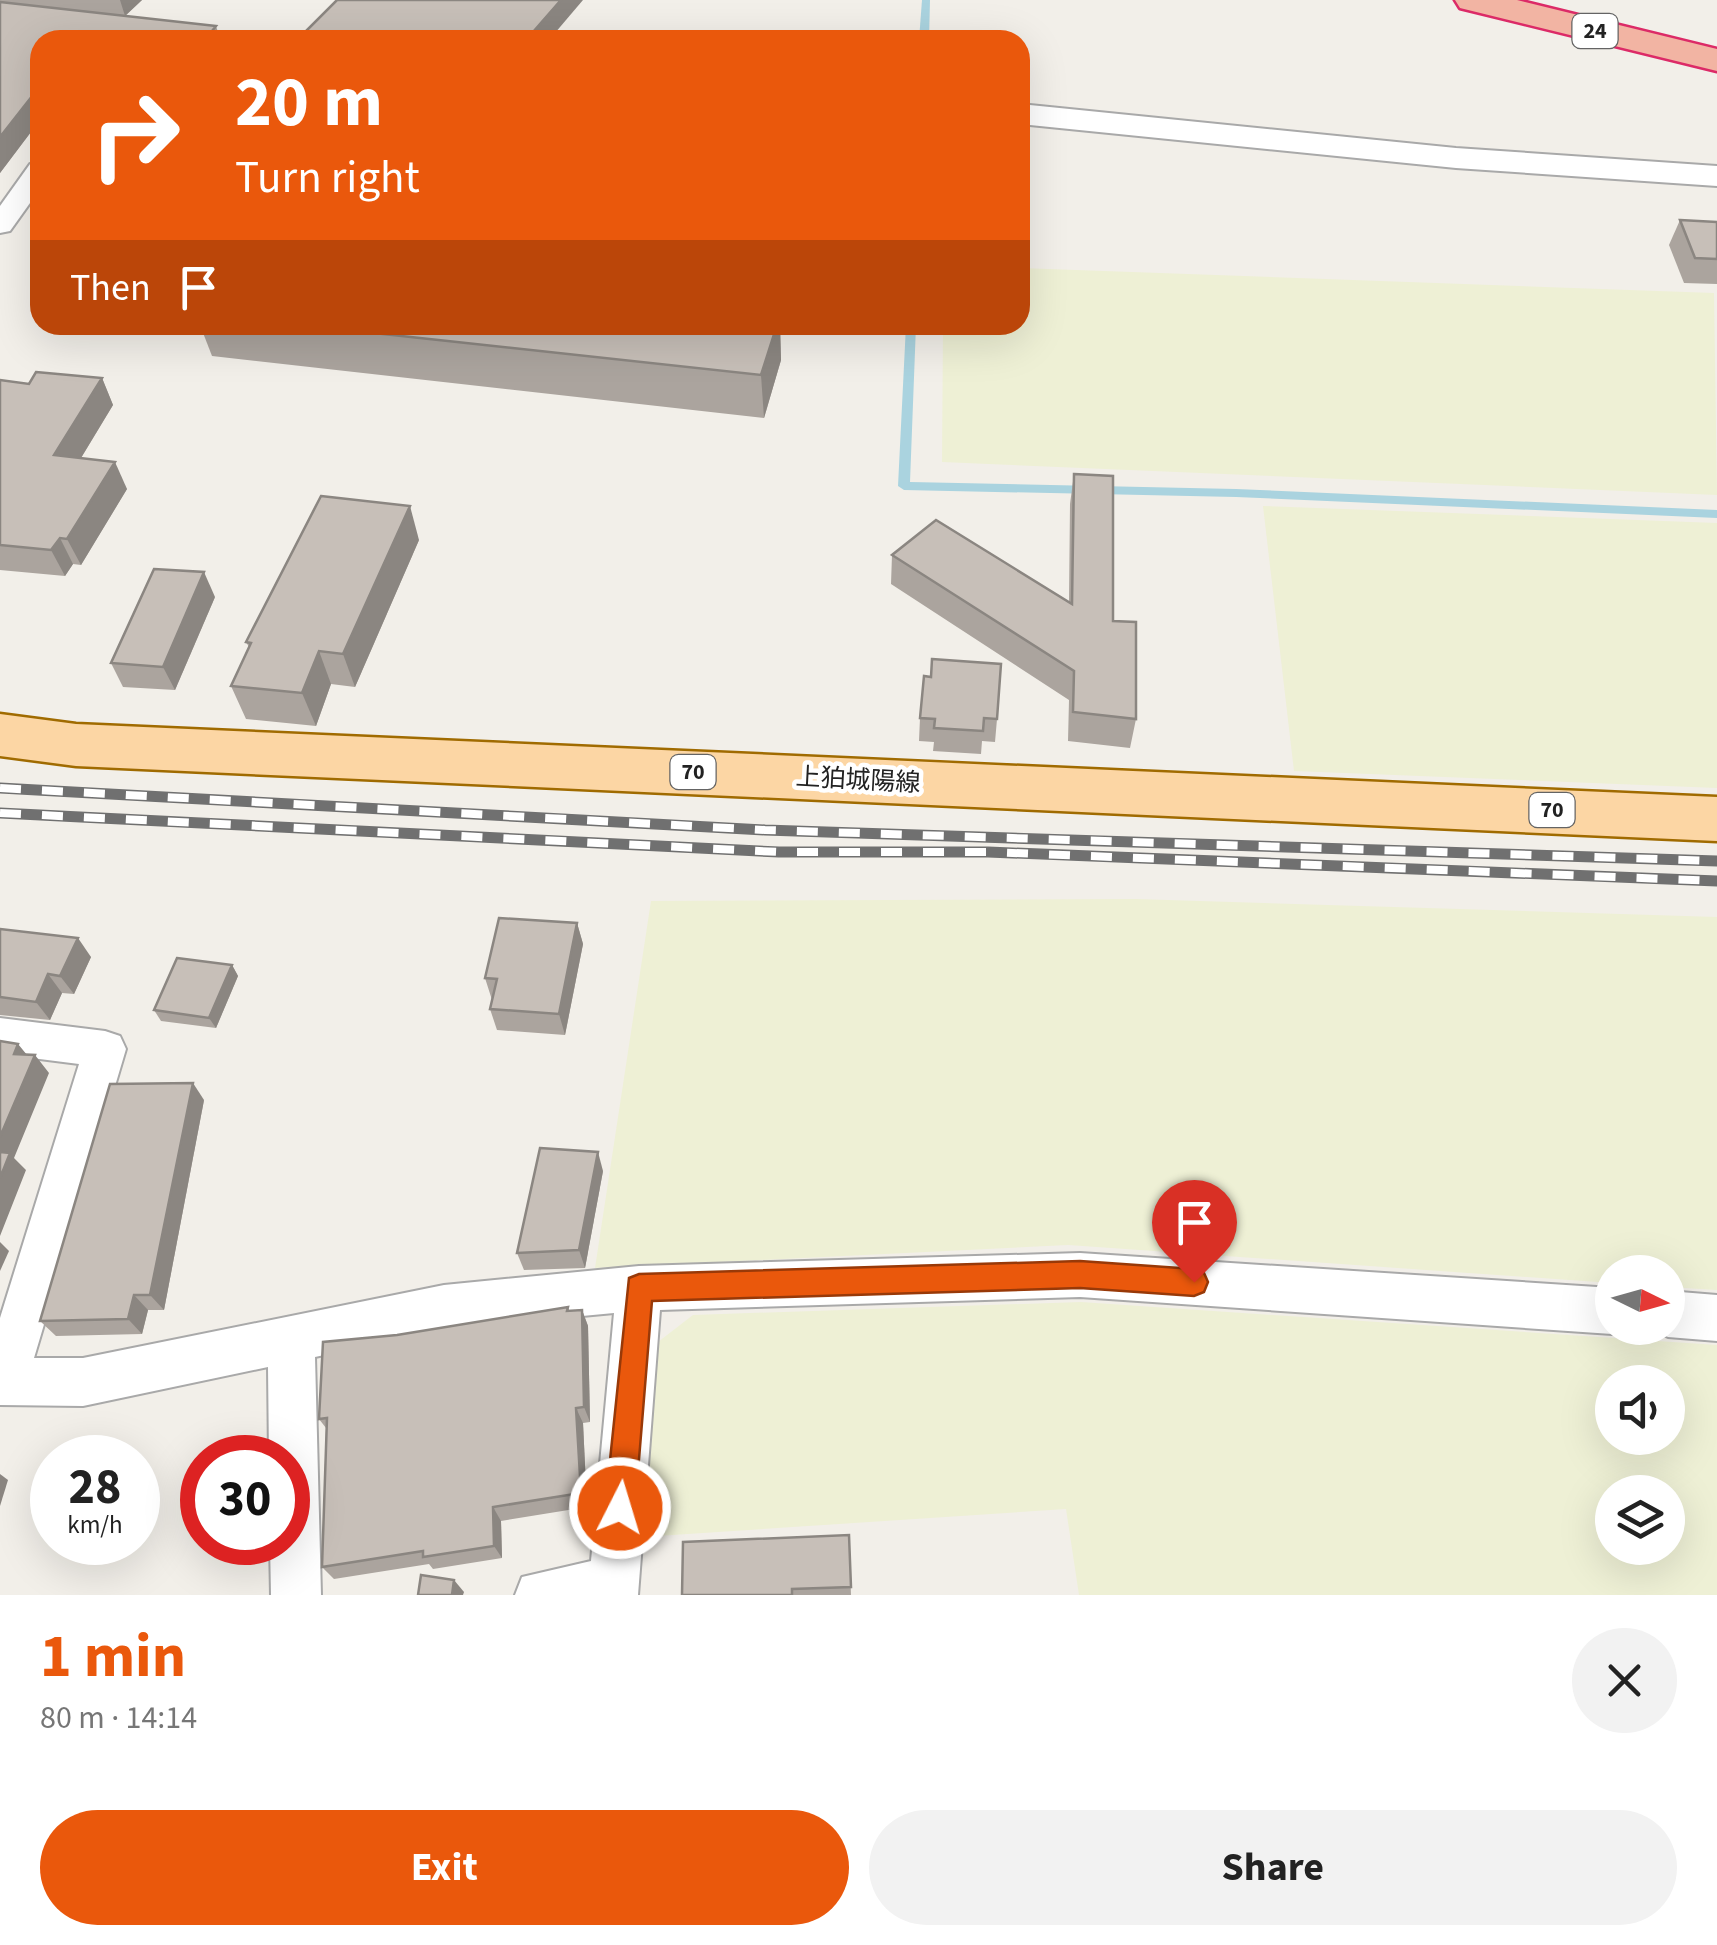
<!DOCTYPE html>
<html lang="en">
<head>
<meta charset="utf-8">
<style>
  body { margin:0; font-family:"Source Sans 3","Noto Sans JP",sans-serif; background:#f2f2f2; color:#222; height:100vh; display:flex; flex-direction:column; font-size:38px; white-space:nowrap }
  * { box-sizing:border-box; margin:0 }
  p { font-size:32px; color:#767676 }
  .icon { flex:none; width:55px; height:55px; fill:none; stroke:currentColor; stroke-width:2; stroke-linecap:round; stroke-linejoin:round }
  .map { position:relative; height:1595px; overflow:hidden }
  .side { display:flex; flex-direction:column; background:#fff; flex:1 }
  .side>* { flex:none }
  .top-card { position:absolute; left:30px; top:30px; width:1000px; height:305px; border-radius:30px; box-shadow:0 10px 40px #0002; background:#ea580c; color:#fff; overflow:hidden }
  .needle { width:65px; rotate:95deg }
  .tools { position:absolute; left:1595px; top:1255px; display:grid; gap:20px }
  .tools a { display:grid; place-items:center; width:90px; height:90px; border-radius:50%; background:#fff; box-shadow:0 10px 40px #0002; font-size:50px }
  .speed { position:absolute; left:30px; top:1435px; display:flex; gap:20px; font-size:50px; font-weight:700; text-align:center }
  .speed>* { display:grid; place-content:center; width:130px; height:130px; border-radius:50%; background:#fff; box-shadow:0 10px 40px #0002; line-height:1 }
  .speed small { font-size:25px; font-weight:400 }
  .speed .limit { border:15px solid #d22; background:#fff; color:#111 }
  .pin { position:absolute; display:grid; place-items:center; width:85px; height:85px; color:#fff; margin:-102px -42px; border-radius:50% 50% 50% 0; rotate:-45deg; box-shadow:0 0 10px #0007 }
  .pin .icon { rotate:45deg }
  .me { position:absolute; width:110px; margin:-55px; rotate:5deg; stroke-linejoin:round; filter:drop-shadow(0 0 8px #0008) }
  .turn { display:flex; align-items:center; gap:35px; height:210px; padding:0 40px; font-size:45px }
  .turn .icon { width:130px; height:130px; stroke-width:2.5 }
  .turn b { display:block; font-size:70px; line-height:85px }
  .then { display:flex; align-items:center; height:95px; padding:0 40px; background:#0003; gap:20px; font-size:38px }
  .round { display:grid; place-items:center; flex:none; width:105px; height:105px; border-radius:52px; background:#f2f2f2 }
  .headline { display:flex; align-items:center; justify-content:space-between; height:170px; padding:0 40px }
  h1 { font-size:60px; font-weight:700; line-height:75px; color:#ea580c }
  .primary-button { display:flex; gap:20px; margin-top:auto; padding:20px 40px }
  .primary-button a { flex:1; height:115px; border-radius:60px; background:#ea580c; color:#fff; font-size:40px; font-weight:700; line-height:115px; text-align:center }
  .primary-button a+a { background:#f2f2f2; color:#222 }
  .map>svg:first-child { display:block }
  .farmland { fill:#eef0d5; fill-rule:evenodd }
  .lines { fill:none; stroke-linecap:round; stroke-linejoin:round }
  .stream { fill:#aad3df; fill-rule:evenodd }
  .minor-casing { stroke:#a9a9a9; stroke-width:4 }
  .tertiary-casing { stroke:#a9a9a9; stroke-width:4 }
  .primary-casing { stroke:#a06b00; stroke-width:5 }
  .trunk-casing { stroke:#dc2a67; stroke-width:5 }
  .minor { fill:#fff; fill-rule:evenodd }
  .tertiary { fill:#fff; fill-rule:evenodd }
  .primary { fill:#fcd6a4; fill-rule:evenodd }
  .trunk { fill:#f2b4a3; fill-rule:evenodd }
  .rail-casing { stroke:#707070; stroke-width:11 }
  .rail { stroke:#fff; stroke-width:8; stroke-dasharray:21; stroke-linecap:butt }
  .wall { fill:#aba49e }
  .shaded-wall { fill:#8b8681 }
  .building { fill:#c7bfb8; stroke:#8b8681; stroke-width:2.5 }
  .route { fill:#ea580c; stroke:#983908; stroke-width:2.5 }
  .labels { text-anchor:middle; dominant-baseline:central; stroke-width:9; stroke-linejoin:round; paint-order:stroke }
  .shield { fill:#fff; stroke:#646464; stroke-width:2.5 }
  .shield-label { font-size:22px; font-weight:bold; fill:#222 }
  .street-label { font-size:25px; fill:#222; stroke:#fff }
</style>
</head>
<body>
<div class="map">
<svg width="1717" height="1595" viewBox="0 0 1717 1595">
  <rect width="100%" height="100%" fill="#f2efe9"/>
  <!-- farmland -->
  <g class="farmland">
    <path d="M1020 268 1714 293 1717 495 942 462 943 325H1020Z"/>
    <path d="M1263 506 1717 523V788L1294 771Z"/>
    <path d="M1136 899 1717 917V1290L1668 1287V1272H1612V1283L1068 1245 595 1268 651 901Z"/>
    <path d="M1081 1302 1717 1345V1595H1079L1066 1509 642 1537 658 1342 693 1315ZM1612 1382H1668V1438H1612ZM1612 1492H1668V1548H1612Z"/>
  </g>
  <g class="lines">
    <!-- stream -->
    <g class="stream">
      <path d="M922 0H930L929 40H919Z"/>
      <path d="M906 325H916L910 482 1236 489 1717 510V518L1236 497 904 490 898 486Z"/>
    </g>
    <defs>
      <g id="minor">
        <path d="M40 162V189L10 231 0 233V206L30 164Z"/>
        <path d="M0 1018 105 1031 120 1036 126 1049 34 1358H83L444 1285 639 1266 1080 1253 1612 1288V1328H1627L1612 1334 1080 1297 660 1310 638 1595H515L522 1577 591 1561 614 1313 444 1329 315 1357 321 1595H271L270 1542H288V1458H269L268 1367 83 1406 0 1405V1318L79 1064 0 1054Z"/>
        <path d="M1668 1291 1717 1295V1341L1668 1337 1652 1330 1668 1328Z"/>
      </g>
      <path id="tertiary" d="M1020 104 1456 148 1717 166V186L1456 168 1020 124Z"/>
      <path id="primary" d="M0 714 76 724 1717 797V841L76 766 0 756Z"/>
      <path id="trunk" d="M1455 0H1517L1717 49V71L1460 8Z"/>
    </defs>
    <!-- minor casing -->
    <use href="#minor" class="minor-casing"/>
    <!-- tertiary casing -->
    <use href="#tertiary" class="tertiary-casing"/>
    <!-- primary casing -->
    <use href="#primary" class="primary-casing"/>
    <!-- trunk casing -->
    <use href="#trunk" class="trunk-casing"/>
    <!-- minor -->
    <use href="#minor" class="minor"/>
    <!-- tertiary -->
    <use href="#tertiary" class="tertiary"/>
    <!-- primary -->
    <use href="#primary" class="primary"/>
    <!-- trunk -->
    <use href="#trunk" class="trunk"/>
    <defs>
      <g id="rail">
        <path d="M0 788 765 830 1717 861"/>
        <path d="M0 813 779 852H988L1717 881"/>
      </g>
    </defs>
    <!-- rail casing -->
    <use href="#rail" class="rail-casing"/>
    <!-- rail -->
    <use href="#rail" class="rail"/>
  </g>
  <!-- wall -->
  <g class="wall">
    <path d="M0 0H142L125 16 216 26 218 32 40 40V120L0 173Z"/>
    <path d="M1680 220 1717 222V284L1684 283 1669 245Z"/>
    <path d="M200 325H780L781 360 764 418 212 356Z"/>
    <path d="M102 378 113 405 81 458 127 489 81 565 73 564 65 576 0 570V380L29 384Z"/>
    <path d="M1074 474 1113 621 1136 719 1130 748 1068 741 1069 700 891 584 892 555 1069 602 1070 504Z"/>
    <path d="M419 540 355 687 331 684 316 726 246 719 231 686 249 647 246 642Z"/>
    <path d="M215 597 175 690 123 687 111 663Z"/>
    <path d="M920 718 997 719 995 742 982 741 981 754 933 751 934 742 919 741Z"/>
    <path d="M577 923 583 944 565 1035 497 1030 490 1009 492 1000 485 978Z"/>
    <path d="M0 929 91 957 74 994 62 993 50 1020 0 1015Z"/>
    <path d="M232 965 238 976 216 1028 161 1021 154 1010Z"/>
    <path d="M204 1100 164 1310H148L142 1334 56 1336 40 1321Z"/>
    <path d="M603 1171 585 1268 524 1270 517 1253Z"/>
    <path d="M568 1307 569 1311 582 1310 588 1326 590 1422 583 1423 587 1507 501 1521 502 1558 433 1569 429 1564 334 1579 322 1567 326 1428 319 1419 397 1335Z"/>
    <path d="M849 1535 851 1595H682Z"/>
  </g>
  <!-- shaded-wall -->
  <g class="shaded-wall">
    <path d="M120 0H142L125 16Z"/>
    <path d="M561 0H583L549 40H526Z"/>
    <path d="M40 86V120L0 173V137Z"/>
    <path d="M777 325H780L781 360 764 418 761 375Z"/>
    <path d="M102 378 113 405 67 481 54 455Z"/>
    <path d="M115 462 127 489 81 565 67 539Z"/>
    <path d="M410 506 419 540 355 687 343 654Z"/>
    <path d="M60 538 73 564 65 576 51 550Z"/>
    <path d="M204 572 215 597 175 690 163 667Z"/>
    <path d="M319 651 331 684 316 726 302 693Z"/>
    <path d="M577 923 583 944 565 1035 559 1014Z"/>
    <path d="M78 938 91 957 74 994 60 976Z"/>
    <path d="M232 965 238 976 216 1028 209 1018Z"/>
    <path d="M48 974 62 993 50 1020 36 1002Z"/>
    <path d="M18 1044 32 1061 35 1055 49 1073 14 1158 26 1170 0 1236V1137L14 1054Z"/>
    <path d="M193 1083 204 1100 164 1310 150 1295Z"/>
    <path d="M598 1152 603 1171 585 1268 579 1250Z"/>
    <path d="M0 1242 9 1251 0 1271Z"/>
    <path d="M134 1295 148 1310 142 1334 128 1319Z"/>
    <path d="M582 1310 588 1326 590 1422 584 1407Z"/>
    <path d="M576 1408 583 1423 587 1507 581 1493Z"/>
    <path d="M0 1474 8 1480 0 1506Z"/>
    <path d="M493 1507 501 1521 502 1558 494 1546Z"/>
    <path d="M454 1580 464 1592 463 1595H452Z"/>
  </g>
  <!-- building -->
  <g class="building">
    <path d="M337 0H561L526 40H297Z"/>
    <path d="M0 2 216 26 212 31 286 40H40V86L0 137Z"/>
    <path d="M1680 220 1717 222V259L1695 258Z"/>
    <path d="M300 325H777L761 375Z"/>
    <path d="M36 372 102 378 54 455 115 462 67 539 60 538 51 550 0 545V380L29 384Z"/>
    <path d="M1074 474 1113 476V621L1136 622V719L1073 712 1074 671 892 555 936 520 1072 604Z"/>
    <path d="M321 496 410 506 343 654 319 651 302 693 231 686 251 643 246 642Z"/>
    <path d="M154 569 204 572 163 667 111 663Z"/>
    <path d="M932 659 1001 664 997 719 984 718 983 731 934 728 935 719 920 718 924 676 931 677Z"/>
    <path d="M499 918 577 923 559 1014 490 1009 497 979 485 978Z"/>
    <path d="M0 929 78 938 60 976 48 974 36 1002 0 997Z"/>
    <path d="M177 958 232 965 209 1018 154 1010Z"/>
    <path d="M0 1041 18 1044 14 1054 35 1055 0 1137Z"/>
    <path d="M193 1083 150 1295H134L128 1319 40 1321 110 1084Z"/>
    <path d="M540 1148 598 1152 579 1250 517 1253Z"/>
    <path d="M0 1152 10 1153 0 1178Z"/>
    <path d="M568 1307 567 1311 582 1310 584 1407 576 1408 581 1493 493 1507 494 1546 423 1557V1551L322 1567 327 1418 319 1419 323 1342 397 1335Z"/>
    <path d="M849 1535 851 1587 792 1589V1595H682L683 1542Z"/>
    <path d="M421 1575 454 1580 452 1595H418Z"/>
  </g>
  <!-- route -->
  <path class="route" d="M1080 1261 1194 1269 1204 1273 1208 1282 1204 1292 1194 1296 1080 1288 652 1301 635 1508 631 1519 620 1523 609 1519 605 1508 629 1278 639 1274Z"/>
  <g class="labels">
    <!-- shield labels -->
    <g class="shield">
      <rect x="1572.5" y="14" width="45" height="34" rx="8"/>
      <rect x="670.5" y="755" width="45" height="34" rx="8"/>
      <rect x="1529.5" y="793" width="45" height="34" rx="8"/>
    </g>
    <g class="shield-label">
      <text x="1595" y="31">24</text>
      <text x="693" y="772">70</text>
      <text x="1552" y="810">70</text>
    </g>
    <!-- street labels -->
    <g class="street-label">
      <text transform="translate(858 780) rotate(3)">上狛城陽線</text>
    </g>
  </g>
</svg>
<div class="tools">
<a><svg class="needle" viewBox="-14 -14 28 28"><path d="M0-13l5 13h-10z" fill="#e53935"/><path d="M0 13l5-13h-10z" fill="#767676"/></svg></a>
<a><svg class="icon" aria-label="sound" viewBox="0 0 24 24"><path d="M4 9h4l5-4v14l-5-4H4zM17 9q2 3 0 6"/></svg></a>
<a><svg class="icon" aria-label="layers" viewBox="0 0 24 24"><path d="M12 4l9 5-9 5-9-5zM3 14l9 5 9-5"/></svg></a>
</div>
<div class="speed"><div>28<small>km/h</small></div><div class="limit">30</div></div>
<div class="pin" style="left:1194px;top:1282px;background:#d93025"><svg class="icon" aria-label="arrive" viewBox="0 0 24 24"><path d="M6 21V4h12l-3 4 3 4H6"/></svg></div>
<svg class="me" style="left:620px;top:1508px" viewBox="-20 -20 40 40"><circle r="17" fill="#ea580c" stroke="#fff" stroke-width="3"/><path d="M0-11L8 9 0 5-8 9z" fill="#fff"/></svg>
<div class="top-card">
<div class="turn"><svg class="icon" aria-label="right" viewBox="0 0 24 24"><path d="M7 20v-9h11M14 6l5 5-5 5"/></svg><div><b>20 m</b>Turn right</div></div>
<div class="then">Then<svg class="icon" aria-label="arrive" viewBox="0 0 24 24"><path d="M6 21V4h12l-3 4 3 4H6"/></svg></div>
</div>
</div>
<section class="side">
<div class="headline"><div><h1>1 min</h1><p>80 m · 14:14</p></div><a class="round"><svg class="icon" aria-label="close" viewBox="0 0 24 24"><path d="M6 6l12 12M18 6L6 18"/></svg></a></div>
<div class="primary-button"><a>Exit</a><a>Share</a></div>
</section>
</body>
</html>
